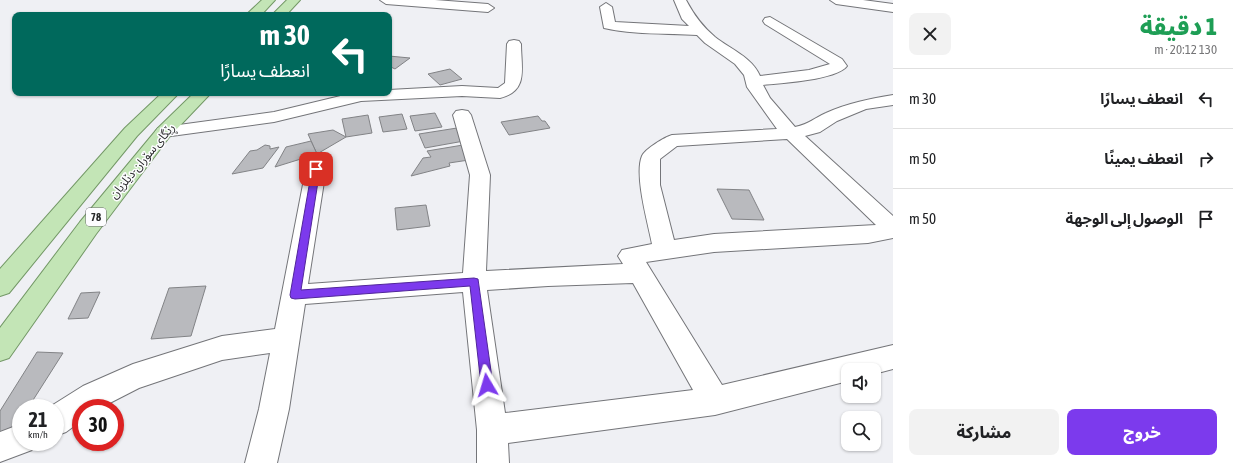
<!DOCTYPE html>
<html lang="ar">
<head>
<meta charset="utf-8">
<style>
  body { margin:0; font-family:"Asap Condensed","Noto Sans Arabic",sans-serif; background:#f2f2f2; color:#202124; direction:rtl; height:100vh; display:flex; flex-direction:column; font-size:15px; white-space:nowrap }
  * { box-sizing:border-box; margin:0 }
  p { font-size:13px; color:#757577 }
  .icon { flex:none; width:22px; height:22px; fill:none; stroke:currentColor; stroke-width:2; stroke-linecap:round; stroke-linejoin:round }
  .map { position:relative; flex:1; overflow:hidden; direction:ltr }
  .details { display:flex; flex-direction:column; background:#fff; width:340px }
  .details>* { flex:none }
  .guide { position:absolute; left:12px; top:12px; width:380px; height:84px; border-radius:8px; box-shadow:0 1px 3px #0004; direction:rtl; background:#00695c; color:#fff; overflow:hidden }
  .controls { position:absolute; left:841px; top:363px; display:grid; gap:8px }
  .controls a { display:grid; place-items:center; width:40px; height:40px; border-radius:8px; background:#fff; box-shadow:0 1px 3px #0004; font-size:20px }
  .speed { position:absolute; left:12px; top:399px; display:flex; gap:8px; font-size:20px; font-weight:700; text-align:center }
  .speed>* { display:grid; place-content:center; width:52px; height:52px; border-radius:50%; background:#fff; box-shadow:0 1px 3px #0004; line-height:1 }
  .speed small { font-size:10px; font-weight:400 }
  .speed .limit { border:6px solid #d22; background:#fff; color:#111 }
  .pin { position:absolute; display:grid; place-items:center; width:34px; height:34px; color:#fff; margin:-17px; border-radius:8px; box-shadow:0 2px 6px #0006 }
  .me { position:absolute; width:44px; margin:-22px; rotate:353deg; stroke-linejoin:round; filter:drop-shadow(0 0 3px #0008) }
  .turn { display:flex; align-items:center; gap:14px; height:84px; padding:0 16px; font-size:18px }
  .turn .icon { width:52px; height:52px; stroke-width:2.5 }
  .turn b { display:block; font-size:28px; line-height:34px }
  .round { display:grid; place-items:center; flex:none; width:42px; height:42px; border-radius:8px; background:#f2f2f2 }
  .head { display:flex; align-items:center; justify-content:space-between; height:68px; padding:0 16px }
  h1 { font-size:24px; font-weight:800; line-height:30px; color:#1e9e55 }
  .button { display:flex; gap:8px; margin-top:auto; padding:8px 16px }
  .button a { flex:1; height:46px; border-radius:8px; background:#7c3aed; color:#fff; font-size:16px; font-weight:800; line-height:46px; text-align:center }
  .button a+a { background:#f2f2f2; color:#202124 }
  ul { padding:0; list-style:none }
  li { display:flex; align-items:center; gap:12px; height:60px; padding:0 16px; border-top:1px solid #e0e0e0 }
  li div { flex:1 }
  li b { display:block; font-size:15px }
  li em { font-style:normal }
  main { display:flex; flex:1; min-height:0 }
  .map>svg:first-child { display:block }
  .building { fill:#b9babe; stroke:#828386 }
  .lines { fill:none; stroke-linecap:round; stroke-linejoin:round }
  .minor-casing { stroke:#747579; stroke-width:2 }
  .major-casing { stroke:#739866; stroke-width:2 }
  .minor { fill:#fff; fill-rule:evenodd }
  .major { fill:#c3e5b6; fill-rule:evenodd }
  .route { fill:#7c3aed; stroke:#51269a }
  .labels { text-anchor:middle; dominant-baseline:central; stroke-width:3; stroke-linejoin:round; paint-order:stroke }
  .shield { fill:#fdfdff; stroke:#69696b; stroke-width:1 }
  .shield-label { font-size:11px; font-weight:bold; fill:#292a2b }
  .street-label { font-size:12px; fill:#292a2b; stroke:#fdfdff }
</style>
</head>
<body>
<main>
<section class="details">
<div class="head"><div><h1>1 دقيقة</h1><p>130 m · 20:12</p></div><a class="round"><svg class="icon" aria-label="close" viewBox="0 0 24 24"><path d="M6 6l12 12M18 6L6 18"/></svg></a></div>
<ul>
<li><svg class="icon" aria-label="left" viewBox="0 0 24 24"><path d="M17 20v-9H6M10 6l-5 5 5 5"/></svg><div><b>انعطف يسارًا</b></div><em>30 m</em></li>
<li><svg class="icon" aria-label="right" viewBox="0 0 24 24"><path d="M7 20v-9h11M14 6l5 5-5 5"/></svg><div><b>انعطف يمينًا</b></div><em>50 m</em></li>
<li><svg class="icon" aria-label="arrive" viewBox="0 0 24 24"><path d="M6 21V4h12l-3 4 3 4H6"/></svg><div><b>الوصول إلى الوجهة</b></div><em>50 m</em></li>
</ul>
<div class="button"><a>خروج</a><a>مشاركة</a></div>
</section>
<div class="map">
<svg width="893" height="463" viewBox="0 0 893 463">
  <rect width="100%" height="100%" fill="#eff0f4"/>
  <!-- building -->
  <g class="building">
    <path d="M389 56 410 58 395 69 389 66Z"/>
    <path d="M450 69 462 79 440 85 428 74Z"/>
    <path d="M435 113 442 127 415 131 410 116Z"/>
    <path d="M402 114 407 129 383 132 379 117Z"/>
    <path d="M368 115 372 133 346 137 342 119Z"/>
    <path d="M538 116 542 121H545L550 128 509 135 501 122Z"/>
    <path d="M457 128 464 141 425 148 419 134Z"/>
    <path d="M333 130 346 137 317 154 308 134Z"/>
    <path d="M311 141 317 154 275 167 286 147Z"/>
    <path d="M265 145 270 146V149L279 147 263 168 232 174 250 151 257 150Z"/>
    <path d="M463 145 469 160 449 163 450 166 411 176 423 158 431 157 427 151Z"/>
    <path d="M717 189 749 190 764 220 732 219Z"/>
    <path d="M426 205 430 226 397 230 395 208Z"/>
    <path d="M206 286 191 336 151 339 169 288Z"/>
    <path d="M100 292 88 318 68 319 81 293Z"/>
    <path d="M37 352 63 353 28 408H21V420L9 439H0V411Z"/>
  </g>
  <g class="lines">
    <defs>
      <g id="minor">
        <path d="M380 0H435L488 4 494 8 488 12 386 4Z"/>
        <path d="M674 0H686C694 15 702 26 715 37 730 49 752 57 760 76L809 70 830 64 765 24 763 21 765 18 770 17 842 59 847 66C837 80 780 83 763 85L770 98 795 127C810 124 814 118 826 113 848 103 870 99 893 95V105L866 109 837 121 820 132 805 136 893 216V238L868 243 714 252 646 262 722 385 893 345V369L874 374V370H848V381L715 415 508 443 509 463H477V430L463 292 305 304 289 409 277 463H245L259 409 270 353 222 360 139 388 100 408H81V421L66 432 55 436V408H48L83 386 133 364 222 336 275 329 306 169 309 164 316 163 323 164 326 169 308 284 463 273 470 175 453 115 456 111 462 110 468 111 471 115 490 175 486 271 623 264 618 256 622 250 652 244C648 223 634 175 642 156 645 149 665 137 672 135L777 129 747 87 744 75 735 64 705 43 697 35C667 33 634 35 604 28L600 7 606 3 612 7 615 22 689 26 682 19ZM787 139 876 225 714 234 674 240 660 185V159L677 146ZM633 283 693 390 505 413 487 290 548 286Z"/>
        <path d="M830 0H863L893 4V12L836 4Z"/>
        <path d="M514 40 519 41 521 44C521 68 529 91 500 98L462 96 361 101 274 122 164 137 158 136 155 132 158 128 164 127 274 112 353 93H389V90L462 86 498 88 505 83 507 44 509 41Z"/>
        <path d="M21 424V442H35L32 450 0 462V432Z"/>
      </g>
      <g id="major">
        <path d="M262 0H275L261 15H246Z"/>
        <path d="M287 0H300L286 15H272Z"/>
        <path d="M162 93H179L137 136 9 293 0 296V269L125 128Z"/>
        <path d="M194 93H211L170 136 96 234 9 358 0 361V328L80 222 158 128Z"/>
      </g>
    </defs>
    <!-- minor casing -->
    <use href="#minor" class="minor-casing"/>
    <!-- major casing -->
    <use href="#major" class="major-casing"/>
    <!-- minor -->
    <use href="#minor" class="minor"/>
    <!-- major -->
    <use href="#major" class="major"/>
  </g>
  <!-- route -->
  <path class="route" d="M316 167 320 169 301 290 474 278 478 279 493 385 491 389 487 391 483 389 481 385 470 286 295 299 291 298 290 295 312 169Z"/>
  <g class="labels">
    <!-- shield labels -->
    <rect class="shield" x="86" y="208" width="20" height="18" rx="3"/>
    <g class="shield-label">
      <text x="96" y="217">78</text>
    </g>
    <!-- street labels -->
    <g class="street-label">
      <text transform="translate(142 161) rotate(-50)">ڕێگای سۆران-دێلزیان</text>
    </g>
  </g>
</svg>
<div class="controls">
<a><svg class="icon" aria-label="sound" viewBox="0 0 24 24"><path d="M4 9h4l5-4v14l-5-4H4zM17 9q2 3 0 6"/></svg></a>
<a><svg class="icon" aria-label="search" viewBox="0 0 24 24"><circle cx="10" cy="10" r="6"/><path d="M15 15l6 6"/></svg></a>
</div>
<div class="speed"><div>21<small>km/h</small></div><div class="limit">30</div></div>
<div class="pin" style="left:316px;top:169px;background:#d93025"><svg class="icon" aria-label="arrive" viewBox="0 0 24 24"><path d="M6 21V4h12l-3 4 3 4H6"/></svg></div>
<svg class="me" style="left:487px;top:385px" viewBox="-20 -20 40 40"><path d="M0-17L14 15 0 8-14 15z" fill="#7c3aed" stroke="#fff" stroke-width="4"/></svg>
<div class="guide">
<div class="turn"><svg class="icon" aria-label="left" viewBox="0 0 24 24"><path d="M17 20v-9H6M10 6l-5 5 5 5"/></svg><div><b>30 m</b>انعطف يسارًا</div></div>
</div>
</div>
</main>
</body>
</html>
